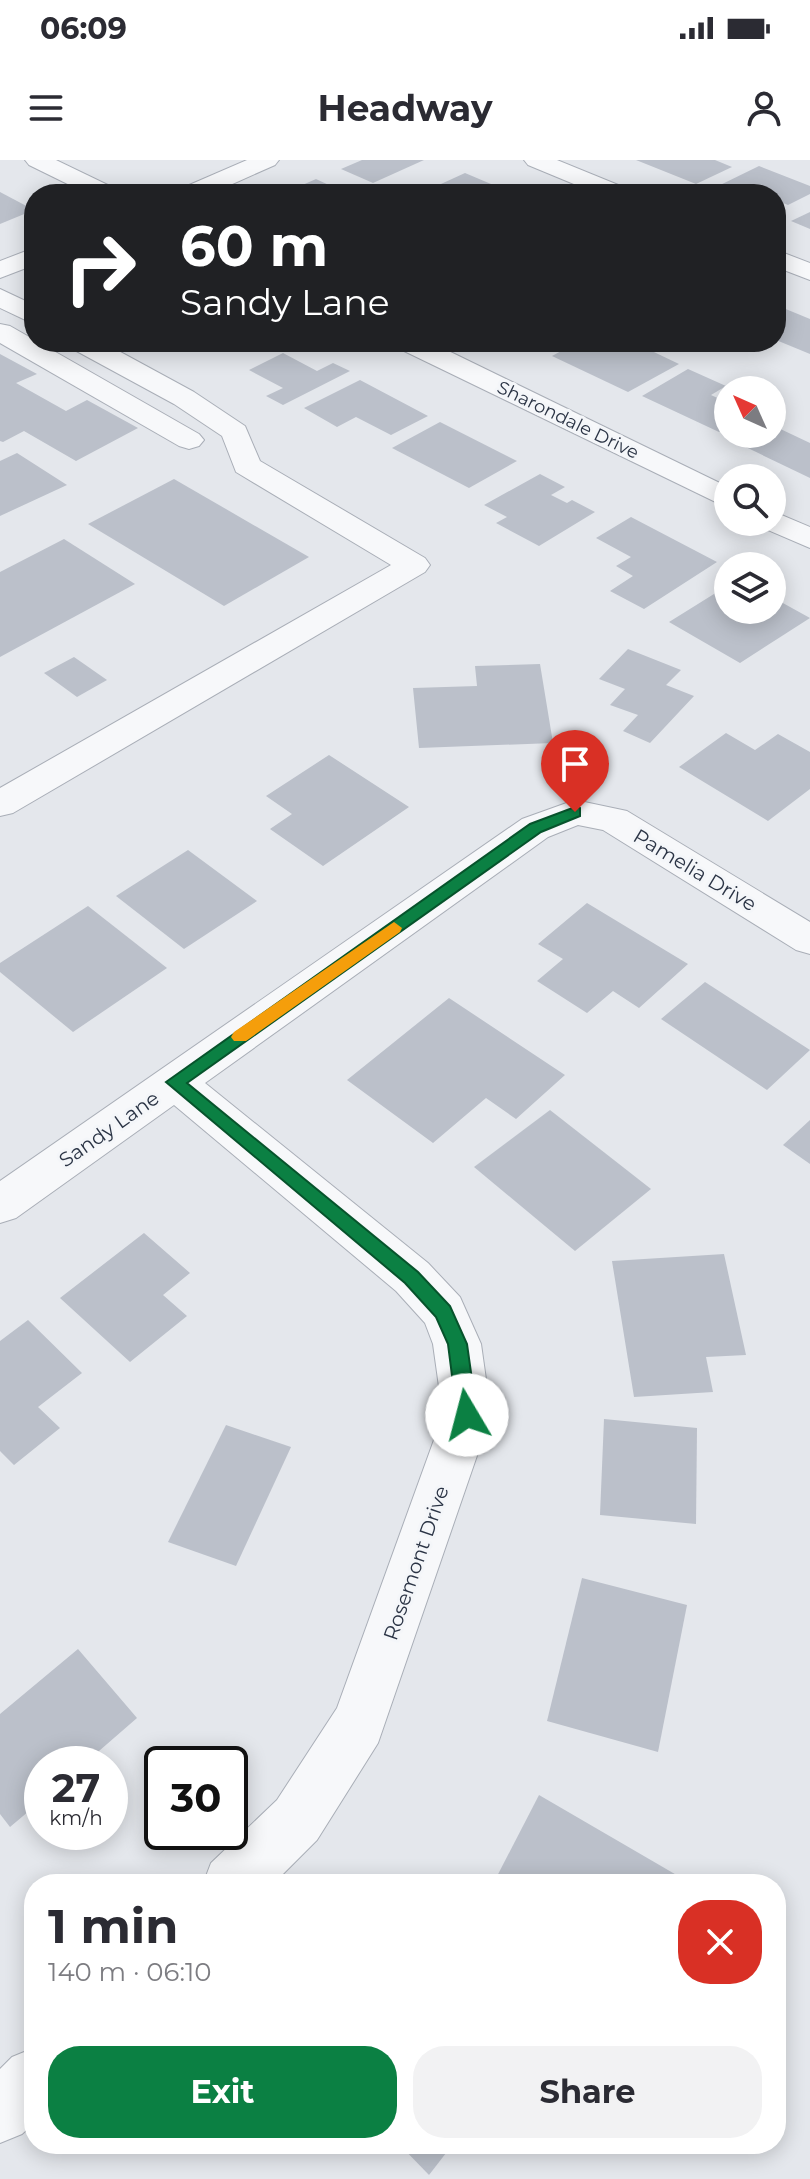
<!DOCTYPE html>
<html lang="en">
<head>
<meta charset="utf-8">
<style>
  body { margin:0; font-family:Montserrat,sans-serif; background:#f2f2f3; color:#2b2b33; height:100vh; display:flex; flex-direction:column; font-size:30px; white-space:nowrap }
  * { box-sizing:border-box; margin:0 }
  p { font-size:26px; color:#7c7c81 }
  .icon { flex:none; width:44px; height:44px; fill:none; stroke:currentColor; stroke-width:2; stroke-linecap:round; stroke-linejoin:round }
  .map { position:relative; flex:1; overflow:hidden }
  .details { position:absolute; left:24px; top:1714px; width:762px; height:280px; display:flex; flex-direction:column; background:#fff; border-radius:32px; box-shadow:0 4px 20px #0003 }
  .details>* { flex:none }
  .hud { position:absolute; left:24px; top:24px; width:762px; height:168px; border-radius:32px; box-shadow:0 4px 20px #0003; background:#202124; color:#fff; overflow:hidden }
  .needle { width:52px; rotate:315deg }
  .tools { position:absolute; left:714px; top:216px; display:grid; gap:16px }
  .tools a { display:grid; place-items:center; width:72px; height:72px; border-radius:50%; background:#fff; box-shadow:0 4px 20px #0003; font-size:40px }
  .speed { position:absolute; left:24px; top:1586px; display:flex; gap:16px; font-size:40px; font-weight:700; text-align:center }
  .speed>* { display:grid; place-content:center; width:104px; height:104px; border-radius:50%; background:#fff; box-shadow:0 4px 20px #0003; line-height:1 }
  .speed small { font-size:20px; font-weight:400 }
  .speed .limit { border:4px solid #111; border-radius:12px; background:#fff; color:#111 }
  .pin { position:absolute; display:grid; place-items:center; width:68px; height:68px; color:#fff; margin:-82px -34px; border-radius:50% 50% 50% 0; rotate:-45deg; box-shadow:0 0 8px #0007 }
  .pin .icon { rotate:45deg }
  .me { position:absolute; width:88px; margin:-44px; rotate:352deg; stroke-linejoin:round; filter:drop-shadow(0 0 6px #0008) }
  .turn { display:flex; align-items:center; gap:28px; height:168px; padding:0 24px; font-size:36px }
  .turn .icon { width:104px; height:104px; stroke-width:2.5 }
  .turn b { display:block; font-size:56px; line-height:68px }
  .round { display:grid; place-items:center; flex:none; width:84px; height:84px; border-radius:32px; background:#f2f2f3 }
  .overview { display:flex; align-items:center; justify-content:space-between; height:136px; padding:0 24px }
  h1 { font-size:48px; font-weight:700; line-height:60px }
  .cta { display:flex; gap:16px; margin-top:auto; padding:16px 24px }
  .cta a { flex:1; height:92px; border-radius:32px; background:#0b8043; color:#fff; font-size:32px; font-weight:700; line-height:92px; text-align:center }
  .cta a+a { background:#f2f2f3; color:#2b2b33 }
  .status { display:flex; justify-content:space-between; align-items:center; height:56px; padding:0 40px; background:#fff; direction:ltr }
  .status svg { height:22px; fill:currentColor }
  header { display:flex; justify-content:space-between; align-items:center; height:104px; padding:0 24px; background:#fff; font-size:36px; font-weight:700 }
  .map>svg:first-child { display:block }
  .building { fill:#bbc0ca }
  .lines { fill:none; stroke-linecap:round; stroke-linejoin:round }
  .street-casing { stroke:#a9aeb7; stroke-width:2 }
  .street { fill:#f7f8fa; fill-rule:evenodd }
  .route { fill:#0b8043; stroke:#07532c; stroke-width:2 }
  .slow { fill:#f59e0b }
  .labels { text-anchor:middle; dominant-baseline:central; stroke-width:6; stroke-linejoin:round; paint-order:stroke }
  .far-street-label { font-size:18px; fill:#2b3445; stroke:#f4f6f9 }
  .street-label { font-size:20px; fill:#2b3445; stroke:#f4f6f9 }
</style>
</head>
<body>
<div class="status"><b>06:09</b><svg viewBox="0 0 49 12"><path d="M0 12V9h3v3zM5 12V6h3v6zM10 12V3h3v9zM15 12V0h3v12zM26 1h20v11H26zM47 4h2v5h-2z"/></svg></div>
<header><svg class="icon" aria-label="menu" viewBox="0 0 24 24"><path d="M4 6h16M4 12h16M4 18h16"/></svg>Headway<svg class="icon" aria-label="person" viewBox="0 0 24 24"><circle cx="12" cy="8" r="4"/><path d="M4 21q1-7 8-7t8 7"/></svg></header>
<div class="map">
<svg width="810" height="2019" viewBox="0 0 810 2019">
  <rect width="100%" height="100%" fill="#e4e7ec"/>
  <!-- building -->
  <g class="building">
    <path d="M362 0H424L373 23 341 9Z"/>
    <path d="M636 0H715L732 7 696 24Z"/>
    <path d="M759 6 810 26V34L788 45 776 40V34L754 31 725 34 712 29Z"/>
    <path d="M465 13 515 34H419Z"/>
    <path d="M316 19 348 34H282Z"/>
    <path d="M0 32 34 50 0 64Z"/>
    <path d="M810 52V69L791 61Z"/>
    <path d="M776 145 810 159V194L776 180Z"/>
    <path d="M578 182H633L679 204 628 232 552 196Z"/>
    <path d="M283 193 317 211 333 203 350 211 283 245 266 236 283 228 249 210Z"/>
    <path d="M0 194 37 214 16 223 66 251 87 240 138 268 76 301 24 271 3 282 0 281Z"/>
    <path d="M688 209 726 226 711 235 728 243V266L719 272 642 236Z"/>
    <path d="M360 220 428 256 391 275 356 257 337 267 304 248Z"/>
    <path d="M440 262 517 301 469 328 392 288Z"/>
    <path d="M772 265 810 283V318L731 280 740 274H772Z"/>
    <path d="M17 293 67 325 0 356V301Z"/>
    <path d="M540 314 565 327 551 335 567 343 572 340 595 352 539 386 496 363 507 357 484 345Z"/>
    <path d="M174 319 309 397 224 446 88 364Z"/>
    <path d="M631 357 717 402 644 449 610 431 633 416 616 406 631 397 596 378Z"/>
    <path d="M64 379 135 424 0 497V412Z"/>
    <path d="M722 429 728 432V450H772V437L810 458 740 503 669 462Z"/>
    <path d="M628 489 681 510 666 525 694 536 650 583 623 571 638 555 610 545 625 529 599 519Z"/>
    <path d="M74 497 107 520 77 537 44 513Z"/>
    <path d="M540 504 553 583 419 588 413 528 477 526 475 506Z"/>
    <path d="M726 573 755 590 778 574 810 592V629L768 661 679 607Z"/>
    <path d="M329 595 409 647 323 706 270 669 292 654 266 636Z"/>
    <path d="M188 690 257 741 184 789 116 736Z"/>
    <path d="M587 743 688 804 639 848 613 831 587 853 537 821 563 799 538 784Z"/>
    <path d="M88 746 167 808 73 872 0 812V803Z"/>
    <path d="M705 822 810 890 767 930 661 859Z"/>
    <path d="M449 838 565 915 516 959 486 938 433 983 347 920Z"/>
    <path d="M550 950 651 1029 575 1091 474 1007Z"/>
    <path d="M810 960V1004L783 985Z"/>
    <path d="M144 1073 190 1113 163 1135 187 1156 130 1202 60 1138Z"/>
    <path d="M724 1094 746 1195 706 1197 713 1232 634 1237 612 1101Z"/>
    <path d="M28 1160 82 1213 38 1247 60 1268 14 1305 0 1291V1181Z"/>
    <path d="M604 1259 697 1268 696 1364 600 1355Z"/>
    <path d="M226 1265 291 1287 236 1406 168 1382Z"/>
    <path d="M582 1418 687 1445 658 1592 547 1561Z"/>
    <path d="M78 1489 137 1558 84 1604H42V1640L10 1667 0 1654V1554Z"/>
    <path d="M539 1635 680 1717 677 1724H493Z"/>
    <path d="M399 1984H453L429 2015Z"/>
  </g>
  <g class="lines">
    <defs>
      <g id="street">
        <path d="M25 0H56L116 29 119 34H88L29 5Z"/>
        <path d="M247 0H279L275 5 210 34H177L180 29Z"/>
        <path d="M524 0H557L628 29 631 34H598L528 5Z"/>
        <path d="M34 88V105L0 118V101Z"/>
        <path d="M776 90 810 103V120L776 107Z"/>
        <path d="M0 129 34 145V164L0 148Z"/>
        <path d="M0 164 10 166 199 274 204 280 199 286 189 289 179 286 0 183Z"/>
        <path d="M67 182H102L194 232 245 266 260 301 425 398 430 405 425 412 13 653 0 656V628L391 405 236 312 222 276 174 244 71 188Z"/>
        <path d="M394 182H430L728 327V348L398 188Z"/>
        <path d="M772 351 810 367V388L761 367 758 362H772Z"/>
        <path d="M575 640 627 651 810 762V794L796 790 603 670 578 665 548 677 205 923 428 1103 460 1137 481 1184 491 1255 378 1583 317 1680 273 1724H203L211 1703 277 1640 337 1548 443 1255 433 1184 425 1163 396 1131 174 945 16 1058 0 1063V1021L522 659Z"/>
        <path d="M34 1888V1963L22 1974 0 1983V1909L12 1897Z"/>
      </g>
    </defs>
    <!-- street casing -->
    <use href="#street" class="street-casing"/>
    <!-- street -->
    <use href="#street" class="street"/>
  </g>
  <!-- route -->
  <path class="route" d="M575 647 580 648V656L541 672 187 923 418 1112 450 1146 467 1184 477 1255 474 1262 467 1264 460 1262 457 1255 448 1184 436 1157 405 1123 166 922 530 664Z"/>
  <!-- slow -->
  <path class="slow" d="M394 762 402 768 400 772 246 881H234L231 877 234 872Z"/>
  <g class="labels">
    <!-- far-street labels -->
    <g class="far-street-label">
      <text transform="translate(568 260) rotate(26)">Sharondale Drive</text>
    </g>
    <!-- street labels -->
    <g class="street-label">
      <text transform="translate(695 710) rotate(31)">Pamelia Drive</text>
      <text transform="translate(109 969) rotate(-35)">Sandy Lane</text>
      <text transform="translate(416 1403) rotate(-71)">Rosemont Drive</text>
    </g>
  </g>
</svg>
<div class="tools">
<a><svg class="needle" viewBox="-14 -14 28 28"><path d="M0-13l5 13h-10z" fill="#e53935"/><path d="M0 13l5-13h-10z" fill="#7c7c81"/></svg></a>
<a><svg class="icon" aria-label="search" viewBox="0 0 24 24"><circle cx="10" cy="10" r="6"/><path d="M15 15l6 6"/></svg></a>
<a><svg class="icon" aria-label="layers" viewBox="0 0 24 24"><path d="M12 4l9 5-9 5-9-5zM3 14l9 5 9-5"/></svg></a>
</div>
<div class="speed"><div>27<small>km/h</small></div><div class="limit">30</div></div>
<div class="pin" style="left:575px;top:652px;background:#d93025"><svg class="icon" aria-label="arrive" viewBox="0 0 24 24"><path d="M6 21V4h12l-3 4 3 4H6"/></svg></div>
<svg class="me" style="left:467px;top:1255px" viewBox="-20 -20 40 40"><circle r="19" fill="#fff"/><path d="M0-13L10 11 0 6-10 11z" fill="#0b8043"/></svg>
<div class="hud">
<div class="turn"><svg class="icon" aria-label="right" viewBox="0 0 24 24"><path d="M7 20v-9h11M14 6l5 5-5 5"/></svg><div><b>60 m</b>Sandy Lane</div></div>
</div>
<section class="details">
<div class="overview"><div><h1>1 min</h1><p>140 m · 06:10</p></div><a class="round" style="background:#d93025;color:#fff"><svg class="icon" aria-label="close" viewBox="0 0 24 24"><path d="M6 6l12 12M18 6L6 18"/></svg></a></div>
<div class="cta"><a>Exit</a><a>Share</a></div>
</section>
</div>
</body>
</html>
